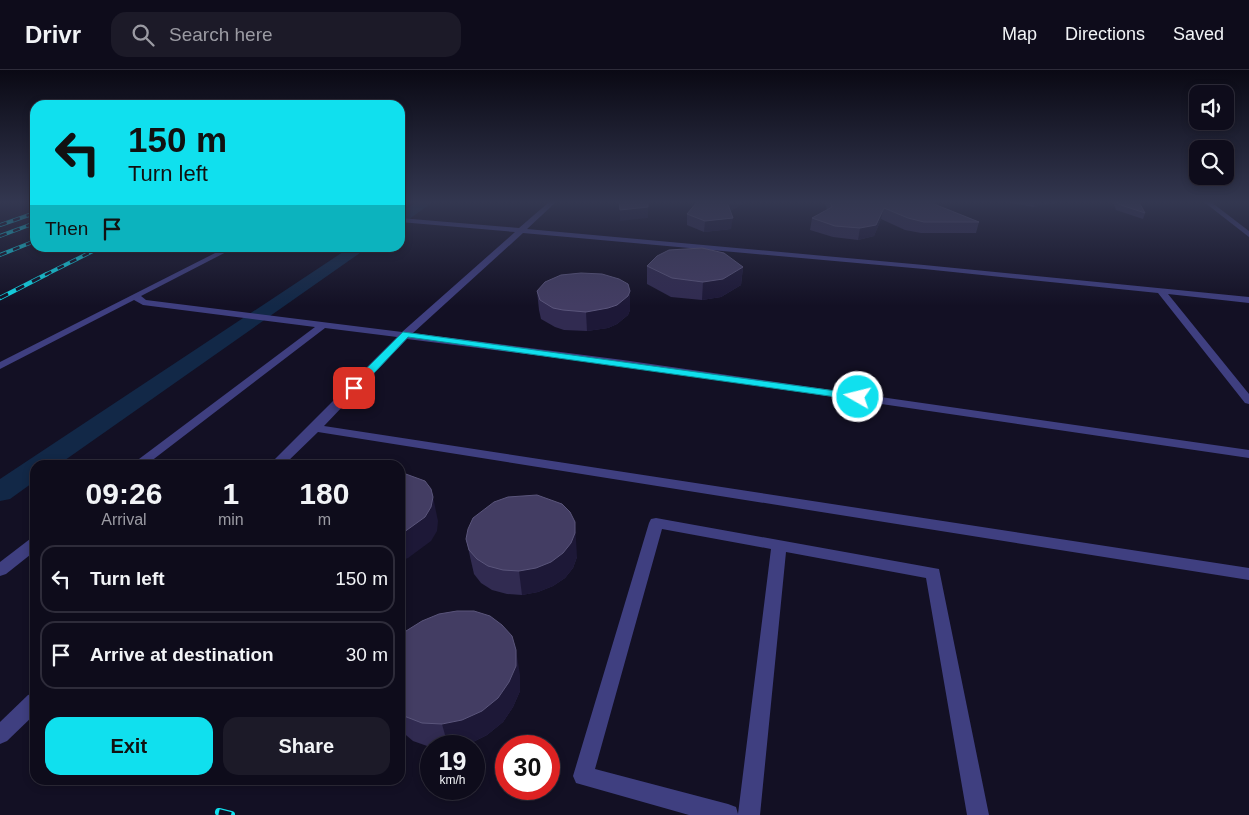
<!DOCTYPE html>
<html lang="en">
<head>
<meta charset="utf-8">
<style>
  body { margin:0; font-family:Helvetica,sans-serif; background:#1c1a28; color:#f1f3f6; height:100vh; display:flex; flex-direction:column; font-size:19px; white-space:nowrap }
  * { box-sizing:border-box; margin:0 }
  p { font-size:16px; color:#9b9ba3 }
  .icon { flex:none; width:28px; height:28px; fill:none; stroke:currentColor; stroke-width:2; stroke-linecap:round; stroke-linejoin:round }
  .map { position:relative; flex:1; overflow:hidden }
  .side { position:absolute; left:30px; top:390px; width:375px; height:325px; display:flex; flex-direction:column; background:#0e0c1b; border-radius:15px; box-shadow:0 2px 8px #0003,0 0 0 1px #2e2c3a }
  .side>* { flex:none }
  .guide { position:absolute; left:30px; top:30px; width:375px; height:152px; border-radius:15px; box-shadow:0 2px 8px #0003,0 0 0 1px #2e2c3a; background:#10e0ee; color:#111; overflow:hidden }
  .buttons { position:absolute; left:1189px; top:15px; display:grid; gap:10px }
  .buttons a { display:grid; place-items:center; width:45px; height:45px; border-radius:10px; background:#0e0c1b; box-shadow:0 2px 8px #0003,0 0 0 1px #2e2c3a; font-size:25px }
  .speed { position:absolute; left:420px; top:665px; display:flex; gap:10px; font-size:25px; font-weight:700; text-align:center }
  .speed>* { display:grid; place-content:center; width:65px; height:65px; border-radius:50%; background:#0e0c1b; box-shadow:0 2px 8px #0003,0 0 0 1px #2e2c3a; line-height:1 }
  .speed small { font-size:12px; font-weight:400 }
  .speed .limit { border:8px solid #d22; background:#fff; color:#111 }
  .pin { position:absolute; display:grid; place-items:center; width:42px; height:42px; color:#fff; margin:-21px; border-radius:10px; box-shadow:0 2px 8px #0006 }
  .me { position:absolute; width:55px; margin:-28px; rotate:278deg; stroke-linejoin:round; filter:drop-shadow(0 0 4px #0008) }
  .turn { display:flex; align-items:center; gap:18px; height:105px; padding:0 15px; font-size:22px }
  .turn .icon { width:65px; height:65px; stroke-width:2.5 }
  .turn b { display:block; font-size:35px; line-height:42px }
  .then { display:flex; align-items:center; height:48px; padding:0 15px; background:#0003; gap:10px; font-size:19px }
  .eta { display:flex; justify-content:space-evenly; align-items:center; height:85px; text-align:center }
  .eta b { font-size:30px; font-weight:800; line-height:35px }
  .cta { display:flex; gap:10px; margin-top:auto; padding:10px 15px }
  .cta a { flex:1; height:58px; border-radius:15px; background:#10e0ee; color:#111; font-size:20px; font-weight:800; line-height:58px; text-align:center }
  .cta a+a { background:#1c1a28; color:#f1f3f6 }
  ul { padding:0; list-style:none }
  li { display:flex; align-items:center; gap:15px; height:68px; margin:0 10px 8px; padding:0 5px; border:2px solid #2e2c3a; border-radius:15px }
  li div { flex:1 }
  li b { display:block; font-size:19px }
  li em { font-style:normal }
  header { display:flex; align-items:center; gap:30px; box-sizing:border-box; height:70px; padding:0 25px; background:#0e0c1b; border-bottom:1px solid #2e2c3a }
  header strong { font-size:24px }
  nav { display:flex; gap:28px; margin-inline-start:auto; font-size:18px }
  .search { width:350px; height:45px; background:#1c1a28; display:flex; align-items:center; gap:12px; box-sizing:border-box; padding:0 18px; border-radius:15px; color:#9b9ba3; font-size:19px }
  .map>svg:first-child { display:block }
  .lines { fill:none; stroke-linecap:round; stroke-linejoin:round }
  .canal { fill:#122847; fill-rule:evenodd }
  .minor { fill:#3f3f80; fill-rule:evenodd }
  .rail-far2-casing { stroke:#10e0ee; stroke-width:4 }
  .rail-far1-casing { stroke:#10e0ee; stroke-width:4.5 }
  .rail-casing { stroke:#10e0ee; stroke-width:8 }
  .rail-far2 { stroke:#131024; stroke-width:2.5; stroke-dasharray:7; stroke-linecap:butt }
  .rail-far1 { stroke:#131024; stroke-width:3; stroke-dasharray:9; stroke-linecap:butt }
  .rail { stroke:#131024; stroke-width:5.5; stroke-dasharray:18; stroke-linecap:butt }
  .wall { fill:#312b51 }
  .shaded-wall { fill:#1d1837 }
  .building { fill:#433d63; stroke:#5a557b }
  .route { fill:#10e0ee; stroke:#0a929b }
</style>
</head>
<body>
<header>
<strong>Drivr</strong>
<div class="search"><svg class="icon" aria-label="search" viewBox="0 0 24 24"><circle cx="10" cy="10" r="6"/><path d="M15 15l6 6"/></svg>Search here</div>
<nav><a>Map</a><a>Directions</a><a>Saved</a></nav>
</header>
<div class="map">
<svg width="1249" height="745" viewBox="0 0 1249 745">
  <rect width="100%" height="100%" fill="#131024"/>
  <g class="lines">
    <!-- canal -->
    <g class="canal">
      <path d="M417 132H433L405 152 400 153V142Z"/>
      <path d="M349 178H367L58 395H35V411L10 429 0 431V409Z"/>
    </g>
    <!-- minor -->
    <g class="minor">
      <path d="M549 132H556L527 159 924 195 1249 227V233L1168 224 1249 324V334L1245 333 1158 223 924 199 523 163 413 263 623 290 1249 380V388L623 296 407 269 324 356 1249 498V510L318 362 284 395H269L397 267 325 258 146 395H131L315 257 143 235 134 230 0 299V292L225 178H234L141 226 146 230 402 262 515 162 400 152V148L519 158Z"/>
      <path d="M1204 132H1211L1249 161V167Z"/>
      <path d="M656 448 939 499 989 745H967L926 508 786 482 760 745H689L576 713 573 706 649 453 651 449ZM662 459 771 479 738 744 736 737 728 734 595 699Z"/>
      <path d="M35 468V481L6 504 0 506V492L30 469Z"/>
      <path d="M35 623V644L7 671 0 674V652L28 625Z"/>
    </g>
    <defs>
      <g id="rail-far2">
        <path d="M0 155 35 143"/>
        <path d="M0 166 35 153"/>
        <path d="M0 185 35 171"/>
        <path d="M45 205 99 178"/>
      </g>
      <path id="rail-far1" d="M0 228 47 204"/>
      <path id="rail" d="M219 742 231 745"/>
    </defs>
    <!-- rail-far2 casing -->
    <use href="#rail-far2" class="rail-far2-casing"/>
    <!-- rail-far1 casing -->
    <use href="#rail-far1" class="rail-far1-casing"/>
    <!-- rail casing -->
    <use href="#rail" class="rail-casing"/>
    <!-- rail-far2 -->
    <use href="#rail-far2" class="rail-far2"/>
    <!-- rail-far1 -->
    <use href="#rail-far1" class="rail-far1"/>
    <!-- rail -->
    <use href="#rail" class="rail"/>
  </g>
  <!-- wall -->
  <g class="wall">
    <path d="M697 132H743V134L730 141 731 159 704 162 687 155V144Z"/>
    <path d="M825 132H934V134L979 152 976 163H921L905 160 881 149 874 166 858 170 833 167 810 160 812 148 827 140Z"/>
    <path d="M1010 132H1060L1034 137 1010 133Z"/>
    <path d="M1113 132H1139L1145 143 1143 149 1116 140Z"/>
    <path d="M647 196 743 197 741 215 721 227 702 230 671 227 647 214Z"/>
    <path d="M537 221 630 240 628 245 617 254 608 258 587 261 564 260 555 257 541 249 539 240Z"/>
    <path d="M466 469 577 487 573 498 565 508 553 516 538 522 522 525 507 524 492 520 481 513 474 504Z"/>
    <path d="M400 568 520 605V621L513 637 503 652 487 665 469 674 457 676 430 677 413 671 400 660Z"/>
  </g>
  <!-- shaded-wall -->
  <g class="shaded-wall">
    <path d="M727 132H743V134L726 143Z"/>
    <path d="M1035 132H1060L1034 137Z"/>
    <path d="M648 137V148L620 151V140Z"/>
    <path d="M884 138 881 149 874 166 858 170 860 158Z"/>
    <path d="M733 148 731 159 704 162 705 151Z"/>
    <path d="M743 197 741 215 721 227 702 230 703 212Z"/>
    <path d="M630 221V240L628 245 617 254 608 258 587 261 586 242Z"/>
    <path d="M433 427 438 451 437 461 431 471 408 488 400 491V465Z"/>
    <path d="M575 452 577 487 573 498 565 508 553 516 538 522 522 525 519 501Z"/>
    <path d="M516 580 520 605V621L513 637 503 652 487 665 469 674 457 676H448L442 654Z"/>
  </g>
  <!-- building -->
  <g class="building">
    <path d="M619 132H648V137L620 140Z"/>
    <path d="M697 132H727L733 148 705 151 687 144Z"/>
    <path d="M830 132H934V134L979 152H924L908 148 884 138 876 155 860 158 835 156 812 148 832 137Z"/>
    <path d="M1117 132H1139L1145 143 1118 134Z"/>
    <path d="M702 178 724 183 743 197 723 209 703 212 672 208 647 196 657 186 669 180Z"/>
    <path d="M581 203 602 204 619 209 628 214 630 221 628 226 617 235 608 238 586 242 563 240 553 238 540 230 537 221 545 212 561 205Z"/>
    <path d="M400 403H403L425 411 431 419 433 427 431 437 425 447 400 465Z"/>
    <path d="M537 425 562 434 570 442 575 452V463L571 473 563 483 551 492 536 498 519 501 503 500 488 496 477 489 469 480 466 469 468 459 473 448 494 432 508 427Z"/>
    <path d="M457 541H474L490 546 502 555 512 566 516 580V596L509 612 498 628 482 641 462 650 442 654 422 653 404 646 400 643V568L406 561 422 551 439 544Z"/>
  </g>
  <!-- sky -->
  <linearGradient id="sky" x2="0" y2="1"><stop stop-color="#0a0914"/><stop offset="0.56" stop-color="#333750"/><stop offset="1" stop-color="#333750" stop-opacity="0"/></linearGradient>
  <rect width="1249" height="236" fill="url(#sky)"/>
  <!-- route -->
  <path class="route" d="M403 262 858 324 863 327 858 330 408 267 358 320H350V315Z"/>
</svg>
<div class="buttons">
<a><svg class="icon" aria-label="sound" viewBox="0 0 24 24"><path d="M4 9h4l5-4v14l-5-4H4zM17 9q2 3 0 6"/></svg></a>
<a><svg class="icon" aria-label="search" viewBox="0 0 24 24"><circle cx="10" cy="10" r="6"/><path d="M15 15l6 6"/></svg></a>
</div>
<div class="speed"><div>19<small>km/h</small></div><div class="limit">30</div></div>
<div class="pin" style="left:354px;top:318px;background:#d93025"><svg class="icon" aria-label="arrive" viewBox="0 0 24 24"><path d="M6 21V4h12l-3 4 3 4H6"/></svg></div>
<svg class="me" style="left:858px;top:327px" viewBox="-20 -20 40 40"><circle r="17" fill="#10e0ee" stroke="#fff" stroke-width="3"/><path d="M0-11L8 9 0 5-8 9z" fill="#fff"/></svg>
<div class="guide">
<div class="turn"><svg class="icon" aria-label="left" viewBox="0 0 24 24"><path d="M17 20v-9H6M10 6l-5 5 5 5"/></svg><div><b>150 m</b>Turn left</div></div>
<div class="then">Then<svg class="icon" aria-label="arrive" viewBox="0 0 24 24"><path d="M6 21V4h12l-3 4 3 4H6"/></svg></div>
</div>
<section class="side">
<div class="eta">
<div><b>09:26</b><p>Arrival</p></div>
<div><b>1</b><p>min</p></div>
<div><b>180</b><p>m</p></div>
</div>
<ul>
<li><svg class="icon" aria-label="left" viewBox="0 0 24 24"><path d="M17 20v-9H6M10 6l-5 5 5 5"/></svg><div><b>Turn left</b></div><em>150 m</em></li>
<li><svg class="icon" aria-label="arrive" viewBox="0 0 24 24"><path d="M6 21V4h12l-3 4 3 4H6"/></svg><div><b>Arrive at destination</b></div><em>30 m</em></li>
</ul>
<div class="cta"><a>Exit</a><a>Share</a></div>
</section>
</div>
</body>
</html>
